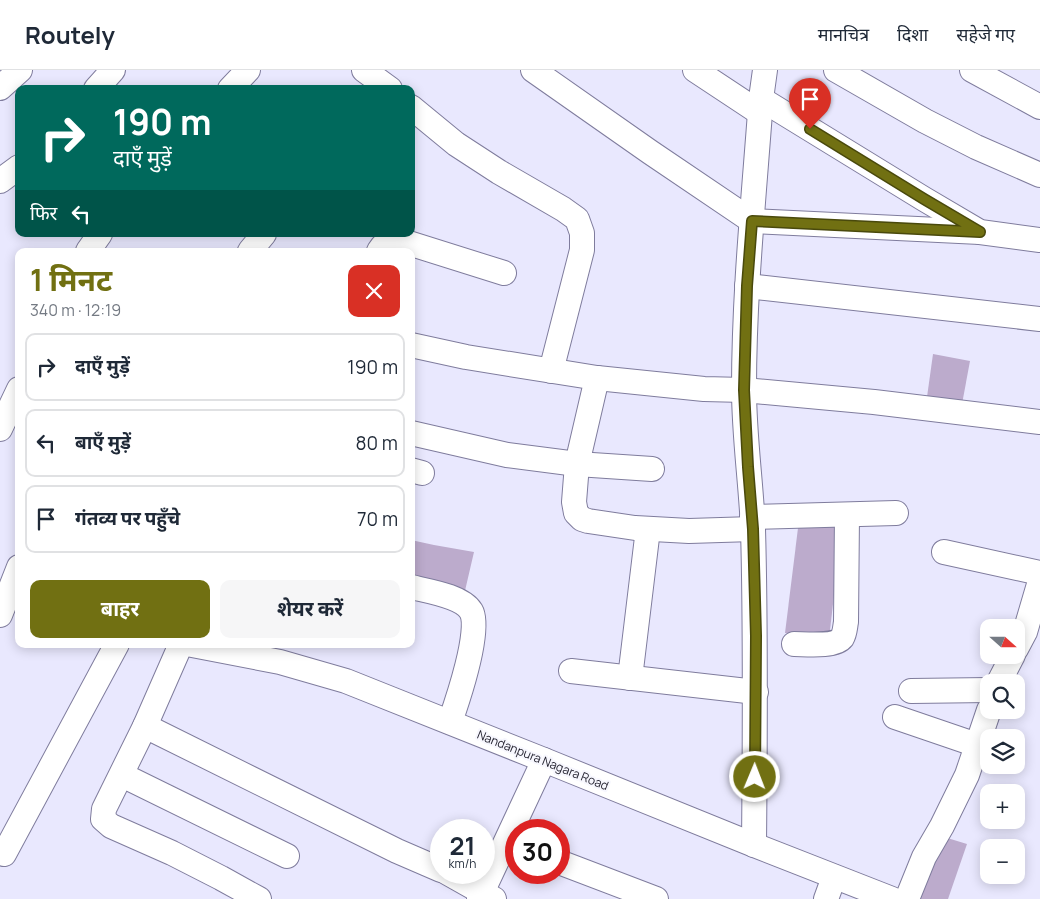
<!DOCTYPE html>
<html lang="hi">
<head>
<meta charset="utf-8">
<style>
  body { margin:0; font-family:Manrope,"Noto Sans Devanagari",sans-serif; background:#f6f6f7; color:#1f2937; height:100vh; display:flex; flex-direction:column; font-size:19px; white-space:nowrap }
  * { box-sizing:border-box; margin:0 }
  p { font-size:16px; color:#747a83 }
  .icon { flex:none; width:28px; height:28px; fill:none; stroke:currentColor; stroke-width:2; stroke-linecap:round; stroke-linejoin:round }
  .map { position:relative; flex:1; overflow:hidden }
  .side { position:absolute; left:15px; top:178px; width:400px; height:400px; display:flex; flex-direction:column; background:#fff; border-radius:10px; box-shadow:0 2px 12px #0003 }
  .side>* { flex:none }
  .guide { position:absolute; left:15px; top:15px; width:400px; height:152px; border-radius:10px; box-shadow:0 2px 12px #0003; background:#00695c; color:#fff; overflow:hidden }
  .needle { width:32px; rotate:111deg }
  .tools { position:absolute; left:980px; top:549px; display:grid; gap:10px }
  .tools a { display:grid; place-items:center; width:45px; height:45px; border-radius:10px; background:#fff; box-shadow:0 2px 12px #0003; font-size:25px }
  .speed { position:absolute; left:430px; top:749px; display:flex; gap:10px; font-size:25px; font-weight:700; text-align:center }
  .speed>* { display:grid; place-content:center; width:65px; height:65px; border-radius:50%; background:#fff; box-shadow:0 2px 12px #0003; line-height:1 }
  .speed small { font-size:12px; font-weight:400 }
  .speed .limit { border:8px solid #d22; background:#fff; color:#111 }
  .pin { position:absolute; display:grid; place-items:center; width:42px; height:42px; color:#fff; margin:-51px -21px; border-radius:50% 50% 50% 0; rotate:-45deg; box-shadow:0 0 5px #0007 }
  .pin .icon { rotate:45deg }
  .me { position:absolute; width:55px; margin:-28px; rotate:1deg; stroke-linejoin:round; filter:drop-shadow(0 0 4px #0008) }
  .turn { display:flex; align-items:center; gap:18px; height:105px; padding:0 15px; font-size:22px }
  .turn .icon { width:65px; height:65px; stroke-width:2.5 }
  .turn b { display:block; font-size:35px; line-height:42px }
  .then { display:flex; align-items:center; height:48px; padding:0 15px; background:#0003; gap:10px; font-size:19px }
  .round { display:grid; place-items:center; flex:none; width:52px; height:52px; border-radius:10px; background:#f6f6f7 }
  .overview { display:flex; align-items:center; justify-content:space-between; height:85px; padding:0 15px }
  h1 { font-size:30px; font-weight:700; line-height:38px; color:#717012 }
  .primary-button { display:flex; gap:10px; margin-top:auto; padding:10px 15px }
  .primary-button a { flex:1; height:58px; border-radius:10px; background:#717012; color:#fff; font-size:20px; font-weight:700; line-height:58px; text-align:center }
  .primary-button a+a { background:#f6f6f7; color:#1f2937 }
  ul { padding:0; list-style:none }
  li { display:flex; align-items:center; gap:15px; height:68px; margin:0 10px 8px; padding:0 5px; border:2px solid #e0e1e3; border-radius:10px }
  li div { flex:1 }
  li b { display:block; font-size:19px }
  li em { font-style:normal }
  header { display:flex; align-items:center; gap:30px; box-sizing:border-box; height:70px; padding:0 25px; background:#fff; border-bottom:1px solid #e0e1e3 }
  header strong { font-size:24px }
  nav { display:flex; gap:28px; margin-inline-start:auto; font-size:18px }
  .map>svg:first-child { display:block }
  .building { fill:#bcabcc }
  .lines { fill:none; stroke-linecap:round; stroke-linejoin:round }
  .minor-casing { stroke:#7f7c9d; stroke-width:26 }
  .minor { stroke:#fff; stroke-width:24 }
  .route-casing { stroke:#49490c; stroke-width:12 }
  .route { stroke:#717012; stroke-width:9 }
  .labels { text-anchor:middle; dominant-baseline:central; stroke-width:4; stroke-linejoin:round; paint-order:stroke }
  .street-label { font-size:12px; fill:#1e1d2a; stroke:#f7f7fe }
</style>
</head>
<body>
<header>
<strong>Routely</strong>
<nav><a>मानचित्र</a><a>दिशा</a><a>सहेजे गए</a></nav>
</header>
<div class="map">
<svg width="1040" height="829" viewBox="0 0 1040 829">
  <rect width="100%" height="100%" fill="#e9e8fe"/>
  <!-- building -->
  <g class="building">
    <path d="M933 284 970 291 962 334 927 327Z"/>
    <path d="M799 450 842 455 829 569 785 563Z"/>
    <path d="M411 470 434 475 474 482 464 525 411 514Z"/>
    <path d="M944 767 967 774 948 829H917Z"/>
  </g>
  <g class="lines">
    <defs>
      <g id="minor">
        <path d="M364 0 390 19"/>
        <path d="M533 0 650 82 752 151 980 162"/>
        <path d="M695 0 760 43"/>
        <path d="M836 0 925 51 976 77 1040 105"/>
        <path d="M972 0 1040 37"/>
        <path d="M0 18 20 0"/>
        <path d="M96 19 113 0"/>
        <path d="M230 19 248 0"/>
        <path d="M761 29 924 129 980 162 1040 170"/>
        <path d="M411 37 456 74 499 102 563 139 577 149 582 163V180L551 301"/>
        <path d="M0 111 19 97"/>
        <path d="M88 181 100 164"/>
        <path d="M250 181 264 164"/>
        <path d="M379 181C386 170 389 170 402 171L504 203"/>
        <path d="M747 216 1040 249"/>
        <path d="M411 275 466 287 597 308 704 319 744 320 874 332 1040 352"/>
        <path d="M597 308 577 394 574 432 576 443 582 449 588 451 635 458 689 461 753 459"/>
        <path d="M0 359 19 319"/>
        <path d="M411 363 507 385 577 394 652 399"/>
        <path d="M411 400 422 403"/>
        <path d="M752 447 896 443"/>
        <path d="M944 482 1040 503"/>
        <path d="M411 517C427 521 462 526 471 541 482 559 457 632 450 652"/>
        <path d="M0 545 19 497"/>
        <path d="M181 574 145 656 104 739 103 749 111 756 172 783 221 808 259 829"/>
        <path d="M187 574 280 592 346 611 544 690 754 775 892 829"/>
        <path d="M794 574C805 574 835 577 842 568 845 563 845 557 846 552L847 445"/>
        <path d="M1016 579 1025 562 1040 511"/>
        <path d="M571 601 756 622"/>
        <path d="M630 608 648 459"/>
        <path d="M999 612 1013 585"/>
        <path d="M911 621 989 620"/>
        <path d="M895 647 977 675"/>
        <path d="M145 656 397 781 441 800"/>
        <path d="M122 705 287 786"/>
        <path d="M754 775C755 670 756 564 753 459 751 412 744 366 744 319 744 222 754 126 761 29L765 0"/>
        <path d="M4 784 117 574"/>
        <path d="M559 792 656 829"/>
        <path d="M446 802 494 829"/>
        <path d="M479 829 544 690"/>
        <path d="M826 829 834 807"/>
        <path d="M907 829 924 787 942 756 967 705 989 640"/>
      </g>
    </defs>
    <!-- minor casing -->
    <use href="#minor" class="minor-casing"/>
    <!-- minor -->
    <use href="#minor" class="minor"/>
  </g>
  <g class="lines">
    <defs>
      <path id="route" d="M755 707 756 566 753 459 748 397 744 320 747 216 752 151 980 162 924 129 810 59"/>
    </defs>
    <!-- route casing -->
    <use href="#route" class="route-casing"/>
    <!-- route -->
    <use href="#route" class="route"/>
  </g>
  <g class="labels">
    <!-- street labels -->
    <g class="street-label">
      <text transform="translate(543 690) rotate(22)">Nandanpura Nagara Road</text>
    </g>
  </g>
</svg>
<div class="tools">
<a><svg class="needle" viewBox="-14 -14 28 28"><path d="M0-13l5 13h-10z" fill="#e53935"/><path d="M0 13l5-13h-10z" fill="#747a83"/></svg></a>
<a><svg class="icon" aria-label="search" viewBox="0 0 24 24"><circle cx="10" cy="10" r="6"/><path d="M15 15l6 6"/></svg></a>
<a><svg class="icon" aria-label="layers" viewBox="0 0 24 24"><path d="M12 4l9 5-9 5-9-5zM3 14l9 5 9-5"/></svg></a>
<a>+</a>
<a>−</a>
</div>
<div class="speed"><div>21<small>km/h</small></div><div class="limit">30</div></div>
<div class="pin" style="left:810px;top:59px;background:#d93025"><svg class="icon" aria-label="arrive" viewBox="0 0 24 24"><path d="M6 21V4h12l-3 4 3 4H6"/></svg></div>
<svg class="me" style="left:755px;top:707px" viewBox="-20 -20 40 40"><circle r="17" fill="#717012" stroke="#fff" stroke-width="3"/><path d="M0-11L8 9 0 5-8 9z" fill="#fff"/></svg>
<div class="guide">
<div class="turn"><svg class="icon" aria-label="right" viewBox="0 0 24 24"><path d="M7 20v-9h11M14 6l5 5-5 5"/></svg><div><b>190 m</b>दाएँ मुड़ें</div></div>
<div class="then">फिर<svg class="icon" aria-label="left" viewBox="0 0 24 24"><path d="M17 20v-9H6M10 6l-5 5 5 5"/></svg></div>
</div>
<section class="side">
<div class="overview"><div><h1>1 मिनट</h1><p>340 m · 12:19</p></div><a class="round" style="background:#d93025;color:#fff"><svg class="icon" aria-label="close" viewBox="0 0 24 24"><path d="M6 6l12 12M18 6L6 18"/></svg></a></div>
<ul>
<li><svg class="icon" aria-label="right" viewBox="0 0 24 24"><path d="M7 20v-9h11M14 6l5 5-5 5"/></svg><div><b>दाएँ मुड़ें</b></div><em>190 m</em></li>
<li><svg class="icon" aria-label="left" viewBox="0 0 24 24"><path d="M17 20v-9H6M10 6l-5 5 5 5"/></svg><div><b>बाएँ मुड़ें</b></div><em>80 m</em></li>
<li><svg class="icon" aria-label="arrive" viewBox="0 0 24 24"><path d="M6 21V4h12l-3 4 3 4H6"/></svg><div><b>गंतव्य पर पहुँचे</b></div><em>70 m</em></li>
</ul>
<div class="primary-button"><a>बाहर</a><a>शेयर करें</a></div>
</section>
</div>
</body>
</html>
